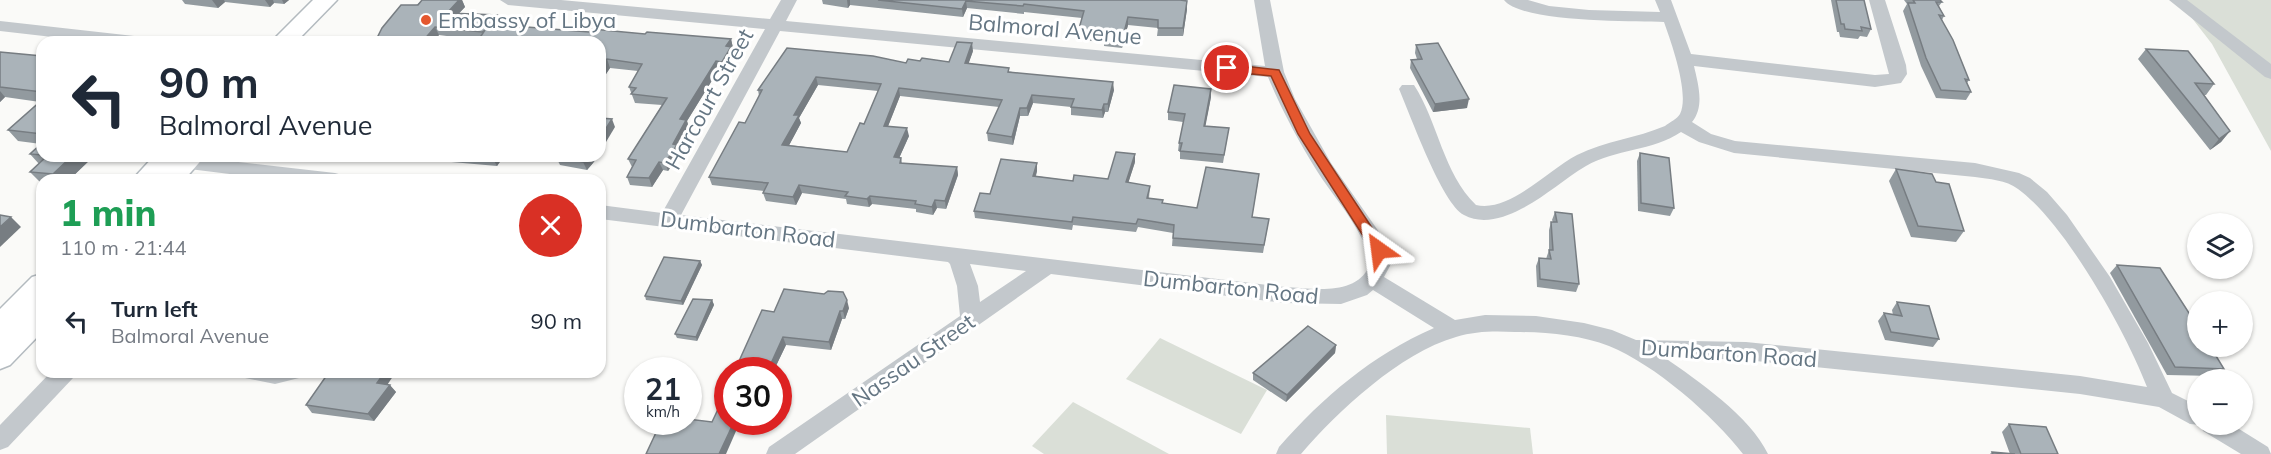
<!DOCTYPE html>
<html lang="en">
<head>
<meta charset="utf-8">
<style>
  body { margin:0; font-family:Mulish,sans-serif; background:#f2f2f3; color:#1f2937; height:100vh; display:flex; flex-direction:column; font-size:22px; white-space:nowrap }
  * { box-sizing:border-box; margin:0 }
  p { font-size:20px; color:#747a83 }
  .icon { flex:none; width:33px; height:33px; fill:none; stroke:currentColor; stroke-width:2; stroke-linecap:round; stroke-linejoin:round }
  .map { position:relative; flex:1; overflow:hidden }
  .panel { position:absolute; left:36px; top:174px; width:570px; height:204px; display:flex; flex-direction:column; background:#fff; border-radius:18px; box-shadow:0 2px 4px #0004 }
  .panel>* { flex:none }
  .banner { position:absolute; left:36px; top:36px; width:570px; height:126px; border-radius:18px; box-shadow:0 2px 4px #0004; background:#fff; color:#1f2937; overflow:hidden }
  .fabs { position:absolute; left:2187px; top:213px; display:grid; gap:12px }
  .fabs a { display:grid; place-items:center; width:66px; height:66px; border-radius:50%; background:#fff; box-shadow:0 2px 4px #0004; font-size:30px }
  .speed { position:absolute; left:624px; top:357px; display:flex; gap:12px; font-size:30px; font-weight:700; text-align:center }
  .speed>* { display:grid; place-content:center; width:78px; height:78px; border-radius:50%; background:#fff; box-shadow:0 2px 4px #0004; line-height:1 }
  .speed small { font-size:15px; font-weight:400 }
  .speed .limit { border:9px solid #d22; background:#fff; color:#111 }
  .pin { position:absolute; display:grid; place-items:center; width:51px; height:51px; color:#fff; margin:-26px; border:3px solid #fff; border-radius:50%; box-shadow:0 2px 6px #0007 }
  .me { position:absolute; width:66px; margin:-33px; rotate:329deg; stroke-linejoin:round; filter:drop-shadow(0 0 4px #0008) }
  .turn { display:flex; align-items:center; gap:21px; height:126px; padding:0 24px; font-size:27px }
  .turn .icon { width:78px; height:78px; stroke-width:2.5 }
  .turn b { display:block; font-size:42px; line-height:51px }
  .round { display:grid; place-items:center; flex:none; width:63px; height:63px; border-radius:32px; background:#f2f2f3 }
  .headline { display:flex; align-items:center; justify-content:space-between; height:102px; padding:0 24px }
  h1 { font-size:36px; font-weight:800; line-height:45px; color:#1e9e55 }
  ul { padding:0; list-style:none }
  li { display:flex; align-items:center; gap:18px; height:90px; padding:0 24px }
  li div { flex:1 }
  li b { display:block; font-size:22px }
  li em { font-style:normal }
  .map>svg:first-child { display:block }
  .green { fill:#dadfd7 }
  .lines { fill:none; stroke-linecap:round; stroke-linejoin:round }
  .secondary-casing { stroke:#b3babf; stroke-width:3 }
  .minor { fill:#c3c8cc; fill-rule:evenodd }
  .secondary { fill:#fff; fill-rule:evenodd }
  .wall { fill:#929a9f; fill-rule:evenodd }
  .shaded-wall { fill:#777d82 }
  .building { fill:#aab3b9; stroke:#777d82; stroke-width:1.5; fill-rule:evenodd }
  .route { fill:#e4572e; stroke:#94391e; stroke-width:1.5 }
  .poi-dot { fill:#e4572e; stroke:#fff; stroke-width:2 }
  .labels { text-anchor:middle; dominant-baseline:central; stroke-width:6; stroke-linejoin:round; paint-order:stroke }
  .poi-label { font-size:22px; fill:#657683; stroke:#fff; text-anchor:start }
  .street-label { font-size:22px; fill:#657683; stroke:#fff }
</style>
</head>
<body>
<div class="map">
<svg width="2271" height="454" viewBox="0 0 2271 454">
  <rect width="100%" height="100%" fill="#fafaf8"/>
  <!-- green -->
  <g class="green">
    <path d="M2178 0H2271V151L2212 44Z"/>
    <path d="M1160 338 1267 390 1241 434 1126 379Z"/>
    <path d="M1073 402 1169 454H1044L1032 446Z"/>
    <path d="M1386 415 1530 428 1533 454H1387Z"/>
  </g>
  <g class="lines">
    <defs>
      <g id="secondary">
        <path d="M313 0H337L296 42H271Z"/>
        <path d="M154 156H205L184 180H132Z"/>
        <path d="M42 274V332L10 365 0 369V309L32 277Z"/>
      </g>
    </defs>
    <!-- secondary casing -->
    <use href="#secondary" class="secondary-casing"/>
    <!-- minor -->
    <g class="minor">
      <path d="M500 0H561L770 19 781 0H797L786 21 1265 66 1254 0H1270L1284 72 1295 99 1331 163 1379 232 1391 258 1390 266 1384 277 1455 320 1485 315 1536 316 1584 323 1612 330 1636 340 1746 342 2080 376 2147 387C2126 332 2065 223 2018 189 2006 180 1989 179 1975 177L1734 153 1699 142 1681 132C1653 151 1615 149 1586 166 1564 179 1545 197 1521 209 1504 218 1482 225 1464 215 1442 204 1410 114 1399 89L1402 85H1414C1438 122 1443 173 1476 205 1510 213 1549 169 1577 155 1605 141 1637 138 1665 126 1670 122 1677 119 1680 114 1690 94 1671 42 1664 22 1633 21 1522 23 1504 0H1528L1549 6 1589 10 1660 12 1655 0H1671L1691 54 1875 75 1889 74 1869 0H1885L1906 65 1907 74 1901 83 1875 87 1694 66C1698 84 1705 106 1692 122L1711 134 1735 141 1975 163 2019 173 2030 178 2047 192 2067 215 2110 277 2148 343 2172 393 2198 406V424H2231L2268 447 2271 454H2241L2203 431 2201 425 2190 424 2159 407 2080 394 1746 360 1664 357C1698 381 1750 416 1768 454H1743C1714 416 1654 364 1609 346 1581 335 1545 332 1515 332 1495 331 1475 331 1456 337 1400 353 1338 411 1301 454H1276L1279 447C1323 397 1372 355 1434 328L1373 290 1367 295 1341 304 1285 303 1051 274 795 454H766L769 447 960 316 957 286 950 264 948 262 600 219V205L662 213 765 29 508 5ZM780 31 1268 77C1281 109 1299 142 1317 171 1331 193 1349 213 1361 237 1366 245 1373 257 1369 266 1356 297 1311 288 1285 287L681 215ZM970 264 1026 271 980 302 978 286Z"/>
      <path d="M2169 0H2187L2271 64V79L2265 77Z"/>
      <path d="M0 21 143 37 149 38 151 42H96L0 31Z"/>
      <path d="M168 156H185L335 173 342 175 344 180H279L173 167 166 166 164 161Z"/>
      <path d="M51 372H76L73 378 8 447 0 450V425Z"/>
      <path d="M242 372H302L299 378 275 384 245 378Z"/>
    </g>
    <!-- secondary -->
    <use href="#secondary" class="secondary"/>
  </g>
  <!-- wall -->
  <g class="wall">
    <path d="M182 0H289L284 4 274 3 270 7 225 2 218 8 185 4Z"/>
    <path d="M422 0H462L465 7 458 14 497 15 501 24 500 25 589 32 645 34 731 39 733 48 732 49 734 55 725 70 719 69 687 121 689 128 678 149 680 154 668 171 663 170 652 187 630 185 627 177 632 167 628 159 662 105 635 103 629 87 638 71 610 68 606 74 600 73V42L478 40 439 35 433 42H375Z"/>
    <path d="M822 0H1180L1187 9 1183 36H1157L1158 28 1128 25 1122 48 1104 46V42L1078 40V32L1082 18 1024 12V14L967 8 963 17 850 5 848 8 823 4Z"/>
    <path d="M1831 0H1864L1871 29 1867 37 1860 36 1858 39 1840 37 1839 32H1837Z"/>
    <path d="M1904 0H1940L1942 2 1939 6 1944 16 1942 20 1969 80 1967 83 1971 92 1966 100 1936 98 1921 66 1903 11 1907 4Z"/>
    <path d="M1416 45 1467 108 1433 112 1410 68 1411 60 1417 59 1415 53Z"/>
    <path d="M787 48 906 63 920 61 949 62 973 51 968 64 1114 90 1108 112H1105L1103 118 1071 115V107L1033 103 1028 116H1020L1013 145 988 141 987 133 999 107 900 96 888 126 909 136 899 158H901L902 163 957 167 958 175 946 209 937 208 933 215 916 212V209L872 204 869 207 847 204 846 199 802 193 796 205 766 201 763 193 765 191 712 185 709 177 745 123 759 96 758 90ZM818 85 878 91 864 124 847 152 789 145 801 123 799 118Z"/>
    <path d="M2146 49 2214 84 2206 95H2204L2230 131 2221 142 2210 150 2138 59Z"/>
    <path d="M0 52 42 56V156H94L69 180H42V183H41L30 172 39 164 30 154 41 144 18 141 8 130 40 102 5 97 0 102Z"/>
    <path d="M1211 89V97L1205 126 1229 128 1223 163 1180 159V151H1178L1179 143 1183 122 1168 120V112Z"/>
    <path d="M1640 153 1674 208 1670 216 1638 211 1637 161Z"/>
    <path d="M437 156H504L497 166 440 161Z"/>
    <path d="M558 156H598L593 163 587 170 560 165 556 157Z"/>
    <path d="M1135 162 1128 183 1150 186 1149 198 1163 200V203L1197 208 1258 182 1252 217 1269 219 1263 253 1172 246 1173 233 1138 227 1136 232 1073 225 1072 230 975 218 974 211 990 194 1037 163V171L1036 176 1073 181 1108 179Z"/>
    <path d="M1896 169 1964 231 1956 242 1911 237 1889 181Z"/>
    <path d="M1555 212 1579 284 1576 292 1537 287 1536 266 1539 258 1546 259 1549 250V230L1551 222H1553L1552 220Z"/>
    <path d="M700 261 702 265 683 305 646 300 645 296Z"/>
    <path d="M2117 265 2224 369 2215 376 2167 375 2110 273Z"/>
    <path d="M712 300 714 305 697 341 677 338 675 334Z"/>
    <path d="M1897 302 1939 339 1933 347 1885 340 1878 321 1884 313 1893 315 1892 310Z"/>
    <path d="M849 308 845 319H842L831 350 786 345 774 370H735L774 312Z"/>
    <path d="M1336 345 1335 353 1286 402 1253 380V373Z"/>
    <path d="M388 384 396 392 374 421 312 413 306 405Z"/>
    <path d="M2009 424 2058 454H1990L1992 452 2010 454 2002 432Z"/>
  </g>
  <!-- shaded-wall -->
  <g class="shaded-wall">
    <path d="M212 0H224L225 2 218 8Z"/>
    <path d="M265 0H273L274 3 270 7Z"/>
    <path d="M282 0H289L284 4Z"/>
    <path d="M459 0H462L465 7 451 22 447 13Z"/>
    <path d="M847 0H850V5L848 8Z"/>
    <path d="M966 1 967 8 963 17 962 9Z"/>
    <path d="M1187 1V9L1183 36V28Z"/>
    <path d="M497 15 501 24 493 32 490 24Z"/>
    <path d="M1128 17V25L1122 48V40Z"/>
    <path d="M435 27 439 35 433 42H422Z"/>
    <path d="M731 39 733 48 732 49 734 55 725 70 722 62 726 46Z"/>
    <path d="M972 43 973 51 966 71 965 63Z"/>
    <path d="M607 59 610 68 606 74 602 65Z"/>
    <path d="M716 61 719 69 687 121 689 128 678 149 680 154 668 171 665 163 673 144 680 119Z"/>
    <path d="M816 77 818 85 799 118 801 123 785 153 782 145 794 115Z"/>
    <path d="M1113 82 1114 90 1108 112V104Z"/>
    <path d="M899 88 900 96 885 134 884 126Z"/>
    <path d="M1211 89V97L1204 134V126Z"/>
    <path d="M0 91 5 97 0 102Z"/>
    <path d="M1032 95 1033 103 1028 116 1027 108Z"/>
    <path d="M1469 99 1467 108 1433 112 1435 104Z"/>
    <path d="M1104 104 1105 112 1103 118 1102 110Z"/>
    <path d="M1020 108V116L1013 145 1012 137Z"/>
    <path d="M612 119 615 127 600 152V138Z"/>
    <path d="M907 128 909 136 896 165 894 157Z"/>
    <path d="M2230 131 2221 142 2210 150 2219 139Z"/>
    <path d="M1135 154V162L1126 190V182Z"/>
    <path d="M72 156H94L69 180H58L53 174Z"/>
    <path d="M493 156H504L497 166 492 157Z"/>
    <path d="M589 156H598L593 163 587 170 583 162Z"/>
    <path d="M659 162 663 170 652 187 649 178Z"/>
    <path d="M1037 163V171L1033 184V176Z"/>
    <path d="M957 167 958 175 946 209 945 201Z"/>
    <path d="M799 185 802 193 796 205 793 197Z"/>
    <path d="M870 196 872 204 869 207 867 199Z"/>
    <path d="M935 200 937 208 933 215 932 207Z"/>
    <path d="M11 217 21 227 0 247V227Z"/>
    <path d="M700 261 702 265 683 305 681 301Z"/>
    <path d="M712 300 714 305 697 341 696 337Z"/>
    <path d="M847 300 849 308 845 319 843 311Z"/>
    <path d="M840 311 842 319 831 350 829 342Z"/>
    <path d="M783 337 786 345 774 370H768Z"/>
    <path d="M1336 345 1335 353 1286 402 1287 395Z"/>
    <path d="M385 372H396L383 391 377 383Z"/>
    <path d="M390 385 396 392 374 421 368 414Z"/>
    <path d="M734 422H740L726 454H719Z"/>
  </g>
  <!-- building -->
  <g class="building">
    <path d="M422 0H459L447 13 497 15 490 24 589 32 592 29 645 34 647 32 731 39 726 46 731 47 722 62 716 61 680 119 686 120 673 144 677 145 665 163 659 162 649 178 627 177 636 160 628 159 667 98 631 94 636 88 629 87 642 64 607 59 602 65H600V42H477L485 30 482 32 435 27 422 42H375L382 28 401 5H418Z"/>
    <path d="M878 0H1180L1187 1 1183 28H1158V20L1128 17 1122 40 1104 39 1105 34 1078 32 1084 11 1024 4 1023 6 966 1 962 9Z"/>
    <path d="M1836 0H1864L1871 29 1861 27 1862 31 1845 29 1844 24H1841Z"/>
    <path d="M1913 0H1940L1942 2H1936L1944 16 1939 15 1953 40 1969 80 1965 79 1971 92 1941 90 1926 58 1908 3H1915Z"/>
    <path d="M957 42 972 43 965 63 1009 68 1008 72 1113 82 1108 104H1104L1102 110 1071 107 1074 99 1032 95 1027 108H1020L1012 137 987 133 1002 100 899 88 884 126 907 128 894 157 901 158 900 163 957 167 945 201 935 200 932 207 915 204 916 201 870 196 867 199 845 196 848 192 799 185 793 197 763 193 768 183 709 177 739 122 745 123 762 90H758L787 48 873 56 906 63 908 59 920 61 922 58 949 62ZM816 77 881 84 864 124 860 123 847 152 782 145 799 115H794Z"/>
    <path d="M1438 43 1469 99 1435 104 1411 60 1422 59 1416 45Z"/>
    <path d="M2146 49 2188 51 2214 84 2195 83 2230 131 2219 139Z"/>
    <path d="M0 52 42 56V92L0 87Z"/>
    <path d="M1174 85 1211 89 1204 126 1229 128 1224 155 1180 151 1182 143H1179L1185 114 1168 112Z"/>
    <path d="M42 100V134L8 130Z"/>
    <path d="M600 118 612 119 600 138Z"/>
    <path d="M42 143V155L30 154Z"/>
    <path d="M1116 152 1135 154 1126 182 1150 186 1147 198 1163 200 1162 203 1197 208 1206 167 1259 174 1252 217 1269 219 1264 245 1173 238 1174 225 1138 219 1136 224 1073 217 1072 222 974 211 980 193 990 194 1001 159 1037 163 1033 176 1073 181 1074 175 1108 179Z"/>
    <path d="M1640 153 1669 158 1674 208 1641 203Z"/>
    <path d="M47 156H72L53 174 30 172Z"/>
    <path d="M558 156H589L583 162 556 157Z"/>
    <path d="M1896 169 1932 174 1936 182 1949 184 1964 231 1918 226Z"/>
    <path d="M1555 212 1572 214 1579 284 1540 279 1539 258 1551 259 1549 250H1553L1551 222H1557Z"/>
    <path d="M0 215 11 217 0 227Z"/>
    <path d="M664 257 700 261 681 301 645 296Z"/>
    <path d="M2117 265 2160 268 2198 327V346H2210L2224 369 2175 367Z"/>
    <path d="M784 289 824 294 828 291 843 292 847 300 843 311H840L829 342 783 337 768 370H735L762 310 774 312Z"/>
    <path d="M693 299 712 300 696 337 675 334Z"/>
    <path d="M1897 302 1929 306 1939 339 1891 332 1884 313 1902 316Z"/>
    <path d="M1308 326 1336 345 1287 395 1253 373Z"/>
    <path d="M329 372H385L377 383 390 385 368 414 306 405Z"/>
    <path d="M728 388V422H734L719 454H646L661 422H688V419L712 422Z"/>
    <path d="M2009 424 2046 427 2058 454H2021Z"/>
    <path d="M1992 452 2015 454H1993Z"/>
  </g>
  <!-- route -->
  <path class="route" d="M1227 64 1279 70 1310 134 1384 246 1386 250 1384 253H1374L1298 134 1271 76 1223 71V65Z"/>
  <!-- markers -->
  <circle class="poi-dot" cx="426" cy="20" r="6"/>
  <g class="labels">
    <!-- poi labels -->
    <g class="poi-label">
      <text x="438" y="20">Embassy of Libya</text>
    </g>
    <!-- street labels -->
    <g class="street-label">
      <text transform="translate(1055 29) rotate(5)">Balmoral Avenue</text>
      <text transform="translate(709 99) rotate(-61)">Harcourt Street</text>
      <text transform="translate(748 229) rotate(7)">Dumbarton Road</text>
      <text transform="translate(1231 287) rotate(6)">Dumbarton Road</text>
      <text transform="translate(1729 353) rotate(4)">Dumbarton Road</text>
      <text transform="translate(913 360) rotate(-35)">Nassau Street</text>
    </g>
  </g>
</svg>
<div class="fabs">
<a><svg class="icon" aria-label="layers" viewBox="0 0 24 24"><path d="M12 4l9 5-9 5-9-5zM3 14l9 5 9-5"/></svg></a>
<a>+</a>
<a>−</a>
</div>
<div class="speed"><div>21<small>km/h</small></div><div class="limit">30</div></div>
<div class="pin" style="left:1227px;top:68px;background:#d93025"><svg class="icon" aria-label="arrive" viewBox="0 0 24 24"><path d="M6 21V4h12l-3 4 3 4H6"/></svg></div>
<svg class="me" style="left:1379px;top:250px" viewBox="-20 -20 40 40"><path d="M0-17L14 15 0 8-14 15z" fill="#e4572e" stroke="#fff" stroke-width="4"/></svg>
<div class="banner">
<div class="turn"><svg class="icon" aria-label="left" viewBox="0 0 24 24"><path d="M17 20v-9H6M10 6l-5 5 5 5"/></svg><div><b>90 m</b>Balmoral Avenue</div></div>
</div>
<section class="panel">
<div class="headline"><div><h1>1 min</h1><p>110 m · 21:44</p></div><a class="round" style="background:#d93025;color:#fff"><svg class="icon" aria-label="close" viewBox="0 0 24 24"><path d="M6 6l12 12M18 6L6 18"/></svg></a></div>
<ul>
<li><svg class="icon" aria-label="left" viewBox="0 0 24 24"><path d="M17 20v-9H6M10 6l-5 5 5 5"/></svg><div><b>Turn left</b><p>Balmoral Avenue</p></div><em>90 m</em></li>
</ul>
</section>
</div>
</body>
</html>
